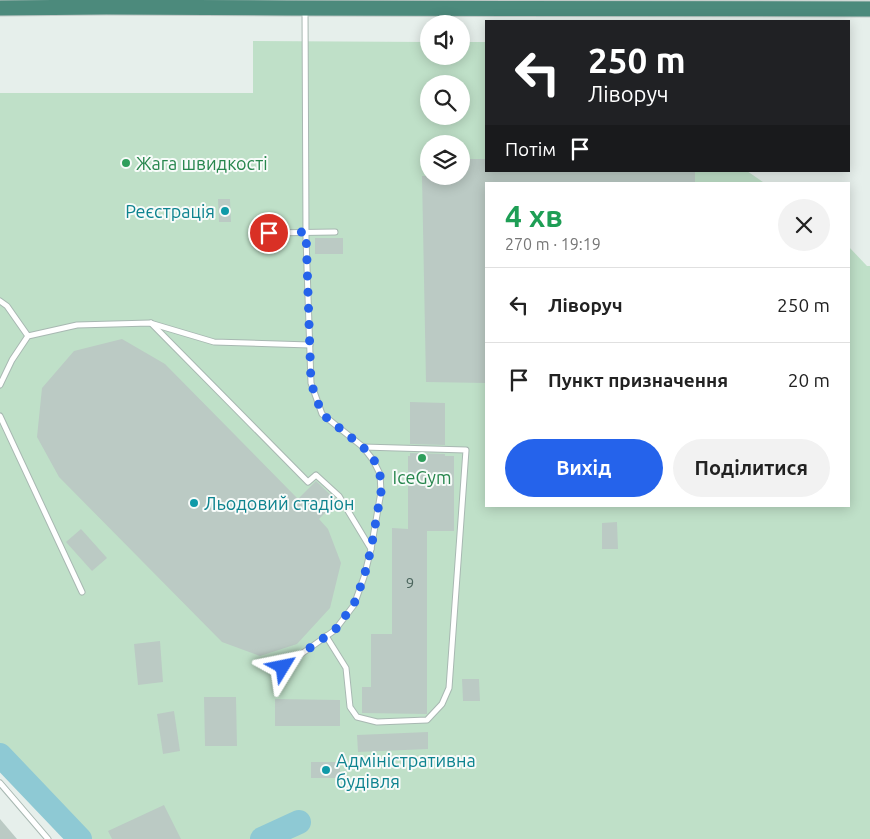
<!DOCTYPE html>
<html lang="uk">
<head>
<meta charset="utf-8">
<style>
  body { margin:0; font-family:Ubuntu,sans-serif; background:#f2f2f2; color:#222; height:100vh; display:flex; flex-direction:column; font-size:19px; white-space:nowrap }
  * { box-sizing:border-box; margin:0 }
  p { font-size:16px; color:#767676 }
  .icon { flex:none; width:28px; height:28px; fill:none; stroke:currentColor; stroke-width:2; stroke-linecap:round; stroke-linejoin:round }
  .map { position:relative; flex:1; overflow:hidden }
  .side { position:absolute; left:485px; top:182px; width:365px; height:325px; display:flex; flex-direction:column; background:#fff; border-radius:0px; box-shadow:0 2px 12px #0003 }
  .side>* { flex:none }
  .top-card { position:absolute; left:485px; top:20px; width:365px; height:152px; border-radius:0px; box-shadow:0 2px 12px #0003; background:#202124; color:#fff; overflow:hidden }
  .tools { position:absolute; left:420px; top:15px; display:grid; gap:10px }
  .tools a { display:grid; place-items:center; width:50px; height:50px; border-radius:50%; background:#fff; box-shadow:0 2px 12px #0003; font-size:25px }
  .pin { position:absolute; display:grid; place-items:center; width:42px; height:42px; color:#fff; margin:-21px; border:2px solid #fff; border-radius:50%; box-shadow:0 1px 5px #0007 }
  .me { position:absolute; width:55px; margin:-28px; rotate:55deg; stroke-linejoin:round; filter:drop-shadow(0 0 4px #0008) }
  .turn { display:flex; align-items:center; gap:18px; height:105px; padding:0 20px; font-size:22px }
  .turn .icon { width:65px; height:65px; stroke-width:2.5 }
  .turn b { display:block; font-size:35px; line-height:42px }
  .then { display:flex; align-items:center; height:48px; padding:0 20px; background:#0003; gap:10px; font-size:19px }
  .round { display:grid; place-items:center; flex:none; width:52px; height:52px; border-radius:26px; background:#f2f2f2 }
  .summary { display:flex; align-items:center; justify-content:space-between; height:85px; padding:0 20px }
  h1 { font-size:30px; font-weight:700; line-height:38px; color:#1e9e55 }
  .primary-button { display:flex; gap:10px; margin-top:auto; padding:10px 20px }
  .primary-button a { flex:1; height:58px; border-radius:30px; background:#2563eb; color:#fff; font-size:20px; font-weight:700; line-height:58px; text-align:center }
  .primary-button a+a { background:#f2f2f2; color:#222 }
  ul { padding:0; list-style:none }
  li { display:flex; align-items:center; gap:15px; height:75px; padding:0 20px; border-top:1px solid #e0e0e0 }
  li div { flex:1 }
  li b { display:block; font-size:19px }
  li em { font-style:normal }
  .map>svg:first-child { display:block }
  .green { fill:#bfe0c8; fill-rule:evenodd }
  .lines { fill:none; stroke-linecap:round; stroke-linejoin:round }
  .river { stroke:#8ec9d4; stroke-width:24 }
  .building { fill:#bbcac4 }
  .service-casing { stroke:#a8b8b2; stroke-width:7 }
  .trunk-casing { stroke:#c2cac8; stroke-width:17 }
  .service { stroke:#fff; stroke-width:5 }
  .trunk { stroke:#4c8a7c; stroke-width:15 }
  .route { stroke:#2563eb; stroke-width:9; stroke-dasharray:0 16.2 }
  .leisure-dot { fill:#2e9e5b; stroke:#f7fbf9; stroke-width:2 }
  .culture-dot { fill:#0f9aa8; stroke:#f7fbf9; stroke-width:2 }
  .labels { text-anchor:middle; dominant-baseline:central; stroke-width:4; stroke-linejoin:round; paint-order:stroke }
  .number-label { font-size:15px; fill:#4a645c }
  .leisure-label { font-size:18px; fill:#27864d; stroke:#f7fbf9; text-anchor:start }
  .culture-label { font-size:18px; fill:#0d838f; stroke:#f7fbf9; text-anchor:start }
</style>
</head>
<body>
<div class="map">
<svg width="870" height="839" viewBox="0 0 870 839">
  <rect width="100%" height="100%" fill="#e6efeb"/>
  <!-- green -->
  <path class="green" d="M253 41 429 42V56H461V42H486V171H747L766 184H486V506H849V247L867 266H870V839H88L0 748V93H253ZM429 84H461V116H429ZM429 144H461V176H429Z"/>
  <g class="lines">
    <!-- river -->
    <g class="river">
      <path d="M0 755 80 839"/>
      <path d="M262 839 299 822"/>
    </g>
  </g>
  <!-- building -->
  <g class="building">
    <path d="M461 159H486V171H695V184H486V383L426 382 422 176H461Z"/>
    <path d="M218 199H230L231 222H219Z"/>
    <rect x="315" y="238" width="28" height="16"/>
    <path d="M122 339 165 364 298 499 316 481 337 501 319 519 328 529 341 563 330 608 297 644 260 656 222 642 59 477 37 437 42 388 74 351Z"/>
    <path d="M410 402 445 403V445L410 444Z"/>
    <path d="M410 453 445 454V456H454V531H427V714L362 713V687H371V634H392V528L408 529V456H410Z"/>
    <path d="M617 522 618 549H602V523Z"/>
    <path d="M81 529 107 558 92 571 66 542Z"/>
    <path d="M160 641 163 682 138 685 134 644Z"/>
    <path d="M462 679H479L480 701H463Z"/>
    <path d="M204 697H236L237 746H205Z"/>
    <path d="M275 699 340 700V726H275Z"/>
    <path d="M174 711 180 751 163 754 157 714Z"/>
    <path d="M428 732V749L358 752 357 735Z"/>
    <rect x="311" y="762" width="29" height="16"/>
    <path d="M164 805 181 839H112L108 831Z"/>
    <path d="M0 819 17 839H0Z"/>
  </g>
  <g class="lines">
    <defs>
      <g id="service">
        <path d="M269 233 335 232"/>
        <path d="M0 301 7 306 28 336"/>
        <path d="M151 323 308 482 316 475 339 496 371 549"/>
        <path d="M0 385 12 360 28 336 77 325 150 323 214 342 310 345"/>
        <path d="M0 416 82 592"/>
        <path d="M326 636 346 668 350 707 357 717 377 722 427 720 442 704 449 688 466 450 363 447"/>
        <path d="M283 667 335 630 354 605 364 577 371 549 381 492 380 474 373 460 363 447 322 414 311 383 306 238 305 9"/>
        <path d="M0 783 48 839"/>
      </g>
      <path id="trunk" d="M0 8 106 7 286 8 870 9"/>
    </defs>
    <!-- service casing -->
    <use href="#service" class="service-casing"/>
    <!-- trunk casing -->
    <use href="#trunk" class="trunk-casing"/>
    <!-- service -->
    <use href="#service" class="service"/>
    <!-- trunk -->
    <use href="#trunk" class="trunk"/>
  </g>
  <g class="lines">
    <!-- route -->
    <path class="route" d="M269 233 306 232 311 383 322 414 363 447 374 460 380 474 381 492 371 549 364 577 354 604 335 630 283 667"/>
  </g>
  <!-- markers -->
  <g class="leisure-dot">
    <circle cx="126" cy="163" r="5"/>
    <circle cx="422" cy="458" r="5"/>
  </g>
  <g class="culture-dot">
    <circle cx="225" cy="211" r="5"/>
    <circle cx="194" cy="503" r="5"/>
    <circle cx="326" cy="770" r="5"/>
  </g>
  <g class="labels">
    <!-- number labels -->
    <g class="number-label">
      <text x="410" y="582">9</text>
    </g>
    <!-- leisure labels -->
    <g class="leisure-label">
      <text x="136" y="163">Жага швидкості</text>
      <text x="422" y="477" text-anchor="middle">IceGym</text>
    </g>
    <!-- culture labels -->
    <g class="culture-label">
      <text x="215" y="211" text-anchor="end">Реєстрація</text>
      <text x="204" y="503">Льодовий стадіон</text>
      <text x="336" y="760">Адміністративна<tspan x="336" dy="21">будівля</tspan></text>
    </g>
  </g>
</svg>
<div class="tools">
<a><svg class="icon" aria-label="sound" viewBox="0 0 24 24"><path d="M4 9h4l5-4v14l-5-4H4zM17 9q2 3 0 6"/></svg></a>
<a><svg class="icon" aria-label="search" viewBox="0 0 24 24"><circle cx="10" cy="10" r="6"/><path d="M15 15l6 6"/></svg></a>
<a><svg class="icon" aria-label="layers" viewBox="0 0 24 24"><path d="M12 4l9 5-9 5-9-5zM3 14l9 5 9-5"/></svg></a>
</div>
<div class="pin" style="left:269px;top:233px;background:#d93025"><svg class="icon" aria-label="arrive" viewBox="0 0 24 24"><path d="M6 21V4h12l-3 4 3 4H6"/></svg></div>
<svg class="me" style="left:283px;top:667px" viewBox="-20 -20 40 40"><path d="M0-17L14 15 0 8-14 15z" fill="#2563eb" stroke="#fff" stroke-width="4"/></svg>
<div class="top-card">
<div class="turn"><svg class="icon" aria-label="left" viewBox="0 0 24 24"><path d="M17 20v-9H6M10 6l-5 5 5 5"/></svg><div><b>250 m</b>Ліворуч</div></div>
<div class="then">Потім<svg class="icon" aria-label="arrive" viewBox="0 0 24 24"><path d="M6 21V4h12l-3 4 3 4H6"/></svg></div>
</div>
<section class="side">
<div class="summary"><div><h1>4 хв</h1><p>270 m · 19:19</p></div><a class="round"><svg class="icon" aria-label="close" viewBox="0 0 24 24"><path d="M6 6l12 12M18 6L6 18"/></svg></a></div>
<ul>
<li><svg class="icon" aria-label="left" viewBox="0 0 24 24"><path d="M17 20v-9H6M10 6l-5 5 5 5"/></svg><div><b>Ліворуч</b></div><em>250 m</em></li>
<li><svg class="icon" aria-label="arrive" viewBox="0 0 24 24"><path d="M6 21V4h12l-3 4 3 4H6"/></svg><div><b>Пункт призначення</b></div><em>20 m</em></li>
</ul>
<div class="primary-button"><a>Вихід</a><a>Поділитися</a></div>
</section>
</div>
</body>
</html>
